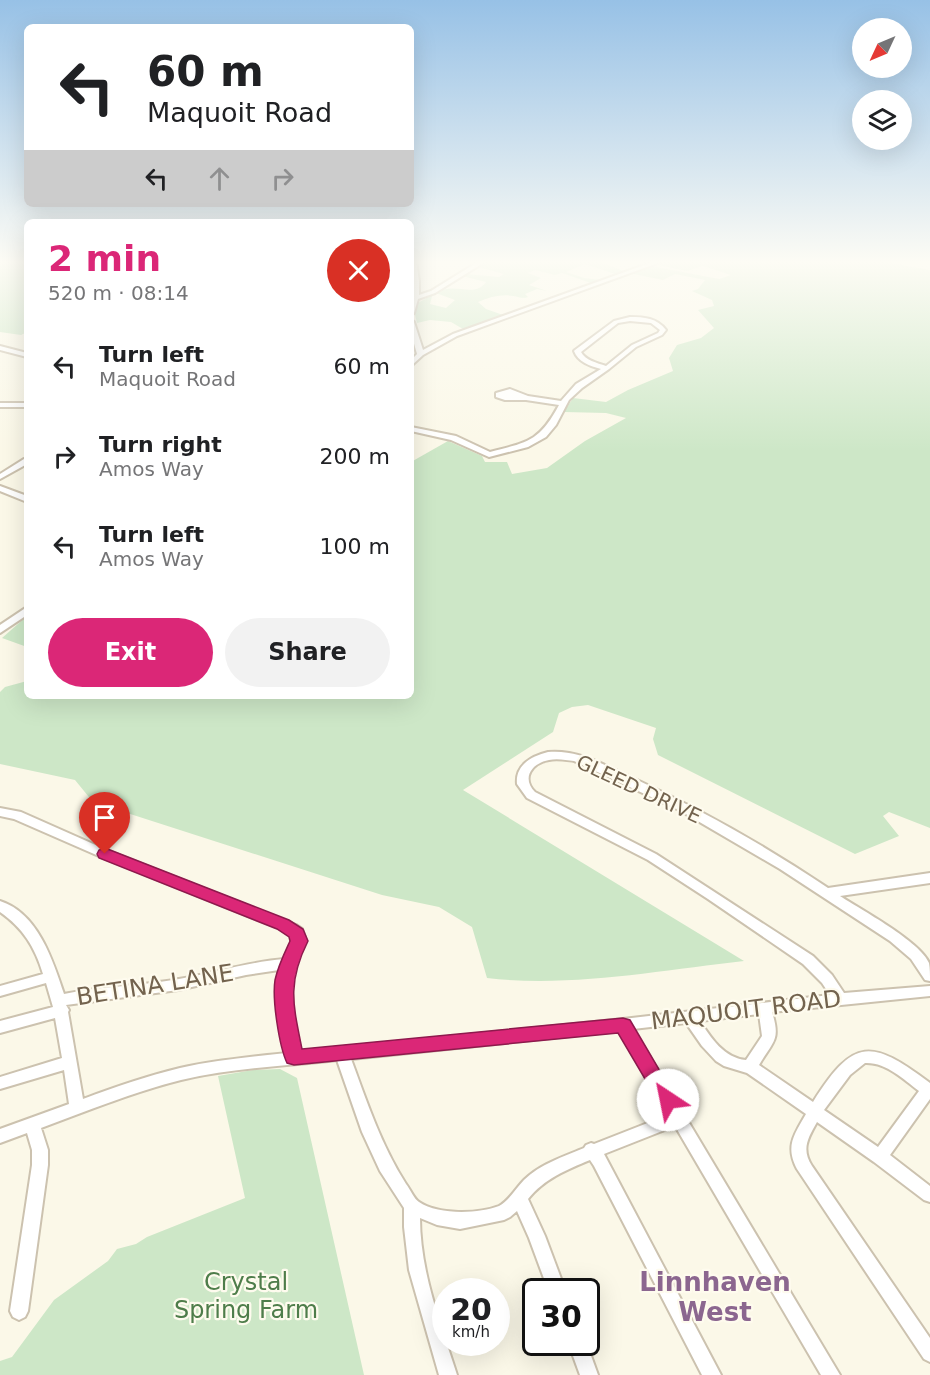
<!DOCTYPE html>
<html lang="en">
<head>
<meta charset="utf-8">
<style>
  body { margin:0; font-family:"DejaVu Sans",sans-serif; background:#f2f2f2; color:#202124; height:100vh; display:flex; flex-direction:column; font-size:22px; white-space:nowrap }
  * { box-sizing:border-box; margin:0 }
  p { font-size:20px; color:#757577 }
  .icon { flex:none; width:33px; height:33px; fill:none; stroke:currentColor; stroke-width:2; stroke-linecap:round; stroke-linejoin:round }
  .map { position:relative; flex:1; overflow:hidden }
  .side { position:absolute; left:24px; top:219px; width:390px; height:480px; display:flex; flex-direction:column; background:#fff; border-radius:9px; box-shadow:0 6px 24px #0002 }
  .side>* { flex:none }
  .top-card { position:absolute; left:24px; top:24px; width:390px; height:183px; border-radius:9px; box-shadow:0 6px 24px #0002; background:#fff; color:#202124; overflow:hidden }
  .needle { width:39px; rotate:226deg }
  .tools { position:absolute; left:852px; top:18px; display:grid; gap:12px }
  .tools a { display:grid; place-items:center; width:60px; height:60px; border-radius:50%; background:#fff; box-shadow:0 6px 24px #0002; font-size:30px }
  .speed { position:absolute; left:432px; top:1278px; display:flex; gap:12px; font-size:30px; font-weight:700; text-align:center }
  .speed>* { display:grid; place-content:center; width:78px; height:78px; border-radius:50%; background:#fff; box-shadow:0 6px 24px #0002; line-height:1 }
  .speed small { font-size:15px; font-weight:400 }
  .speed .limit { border:3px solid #111; border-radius:9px; background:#fff; color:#111 }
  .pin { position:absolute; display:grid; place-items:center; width:51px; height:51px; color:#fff; margin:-62px -26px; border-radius:50% 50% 50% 0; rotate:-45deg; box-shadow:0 0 6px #0007 }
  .pin .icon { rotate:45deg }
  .me { position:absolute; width:66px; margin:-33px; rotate:326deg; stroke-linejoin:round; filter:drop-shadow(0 0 4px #0008) }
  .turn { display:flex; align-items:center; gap:21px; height:126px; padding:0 24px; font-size:27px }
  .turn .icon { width:78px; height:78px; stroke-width:2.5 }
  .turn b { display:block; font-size:42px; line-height:51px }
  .lanes { display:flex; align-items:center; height:57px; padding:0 24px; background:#0003; justify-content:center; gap:30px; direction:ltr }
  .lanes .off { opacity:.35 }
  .round { display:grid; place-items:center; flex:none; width:63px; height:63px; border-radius:32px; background:#f2f2f2 }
  .overview { display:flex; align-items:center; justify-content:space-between; height:102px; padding:0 24px }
  h1 { font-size:36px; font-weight:800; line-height:45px; color:#db2777 }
  .action { display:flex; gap:12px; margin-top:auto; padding:12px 24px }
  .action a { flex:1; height:69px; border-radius:36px; background:#db2777; color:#fff; font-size:24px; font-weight:800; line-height:69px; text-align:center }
  .action a+a { background:#f2f2f2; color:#202124 }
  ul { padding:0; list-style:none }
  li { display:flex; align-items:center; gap:18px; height:90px; padding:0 24px }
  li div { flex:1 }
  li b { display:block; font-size:22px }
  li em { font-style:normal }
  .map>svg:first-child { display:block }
  .green { fill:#cde7c7 }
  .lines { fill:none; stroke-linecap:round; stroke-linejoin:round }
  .minor-casing { stroke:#ccc2af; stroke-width:4 }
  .minor { fill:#fff; fill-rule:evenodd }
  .route { fill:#db2777; stroke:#8e194d; stroke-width:1.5 }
  .labels { text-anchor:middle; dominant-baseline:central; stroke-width:4.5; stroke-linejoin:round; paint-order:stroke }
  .street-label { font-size:20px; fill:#73634e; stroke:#fefbee }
  .near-street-label { font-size:24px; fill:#73634e; stroke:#fefbee }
  .near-park-label { font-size:24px; fill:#4e7d4a; stroke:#fefbee }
  .near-neighbourhood-label { font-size:26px; font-weight:bold; fill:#8b668f; stroke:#fefbee }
</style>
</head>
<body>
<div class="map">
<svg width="930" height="1375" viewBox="0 0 930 1375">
  <rect width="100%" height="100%" fill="#fbf8e8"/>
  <!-- green -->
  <g class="green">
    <path d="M0 260H27V332L21 335 0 332Z"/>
    <path d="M489 260H597L623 271 615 274 585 264 566 272 584 278 601 280 591 283 562 273 555 275 535 270 528 273 541 278 529 285 547 291 537 289 525 294 528 297C522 299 520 297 513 296 501 294 490 297 478 302L486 309 503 315 463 329 451 322 430 320 417 323 415 315 418 303 430 296H432L430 304 446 308 455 300 436 293C454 281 474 299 486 282L462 276 466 274 499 277 504 274 478 267Z"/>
    <path d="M670 260H874L930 270V828L889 812 883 816 899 836 855 854 658 755 653 739 656 728 588 705 572 707 559 713 553 732 463 790 744 961C661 970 571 988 487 978L472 927 439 907 382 895 93 802 75 780 0 764V692L5 687 27 681V696H411V462L448 441 482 456 485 462H507L512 474 547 468 585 441 626 418 606 413 564 412 573 398 606 402 628 390 673 371 669 358 677 345 701 338 714 328 698 310 714 306 712 300 692 291 698 289 705 280 675 274 663 280 629 273 651 266 719 279 731 275 703 266 687 271 653 264Z"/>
    <path d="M27 615V647L2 638 27 616Z"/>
    <path d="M280 1069 297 1078 364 1375H0V1361L12 1357 54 1300 108 1261 117 1249 136 1244 147 1237 245 1198 218 1076 253 1070Z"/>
  </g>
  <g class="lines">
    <defs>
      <g id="minor">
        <path d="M411 260H416L419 281V295L431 291 481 260H488L435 293 418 299 414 313 411 315 413 287Z"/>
        <path d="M658 260H666L457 336 423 355 411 366V360L417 354 411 333V320L414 322 423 350 453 334Z"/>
        <path d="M630 317C644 317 657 318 666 330L662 335 636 347 609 369 582 388 569 400 556 425 546 437 528 447 489 457 451 440 411 431V427L456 436 490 452C528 442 539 442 559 405L526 400H505L496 397V393L510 389 528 396 561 401 576 384 601 369C590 366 578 362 574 351L575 350 614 321ZM630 321 651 323 660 330 658 333 632 345 606 366C597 363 585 360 581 352L618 323Z"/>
        <path d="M0 346 27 353V357L0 350Z"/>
        <rect x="0" y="403" width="27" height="4"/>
        <path d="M24 459H27V464L0 479V474Z"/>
        <path d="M0 486 27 496V502L0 491Z"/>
        <path d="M27 607V615L0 633V625Z"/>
        <path d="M548 752C579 749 608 767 635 779 702 810 767 847 828 888L930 873V883L840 896C860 909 921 942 929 963 930 968 930 976 930 981L925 980 911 959 890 941 780 869 679 810 574 761C566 760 557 758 549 760 532 763 521 778 535 792L656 854 813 956 832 975 844 993 930 986V996L772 1012C781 1041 773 1041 759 1065L813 1102C854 1037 871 1039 930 1083V1099L890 1155 930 1186V1202L924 1200 874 1162 817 1122C808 1138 801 1149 812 1166L930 1338V1362L924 1359 797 1169C785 1146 794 1135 806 1114L747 1073 724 1066 716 1061 702 1046 686 1023 633 1029 840 1375H821L675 1126 604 1154 721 1375H702L594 1166 590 1160C566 1170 544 1179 528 1199L545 1236 566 1292H549L529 1238 517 1211 510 1217 504 1220 460 1229 437 1225 420 1218C420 1272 441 1325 457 1375H439L409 1270 404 1227V1208L380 1171 362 1132 337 1060C285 1066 232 1068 181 1080 133 1092 87 1111 41 1128L48 1150V1165L28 1311 25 1317 19 1320 13 1317 10 1311 32 1165V1150L27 1133 0 1143V1129L69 1104 64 1070 0 1089V1077L62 1058 55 1018 0 1033V1021L53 1007 46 983 0 996V986L43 974C35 947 23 928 0 912V901C38 913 53 961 64 994 102 986 141 986 179 979 214 973 248 962 284 959 289 949 297 940 286 931L101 857 14 819 0 816V808L21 812 109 851 296 925 302 929 306 941C302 951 294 961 292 972 286 997 295 1027 300 1052L623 1019 830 995 822 983 803 964 708 899 648 860 527 798 517 784C515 765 532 756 548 752ZM279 970C273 998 281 1026 286 1053 251 1057 215 1060 180 1068 147 1076 115 1087 83 1099L68 1012 69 1010 66 1005 178 990 246 975ZM759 1014 762 1036 746 1060C724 1058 711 1038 700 1021ZM619 1031 668 1115 594 1144 591 1143 586 1145 584 1148C563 1157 540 1164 524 1180 516 1188 509 1201 499 1206 478 1214 438 1215 419 1202 414 1199 410 1189 406 1184 381 1145 367 1102 351 1059ZM865 1063C886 1062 903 1079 919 1091L878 1147 824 1110 850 1075Z"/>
        <path d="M568 1342H586L598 1375H580Z"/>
      </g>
    </defs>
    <!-- minor casing -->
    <use href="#minor" class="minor-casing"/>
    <!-- minor -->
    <use href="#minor" class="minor"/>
  </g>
  <!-- sky -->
  <linearGradient id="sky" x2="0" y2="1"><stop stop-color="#97c1e6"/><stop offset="0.58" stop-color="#fdfcf5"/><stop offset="1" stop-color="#fdfcf5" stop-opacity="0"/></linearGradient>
  <rect width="930" height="452" fill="url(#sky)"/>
  <!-- route -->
  <path class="route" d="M105 848 289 920 303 929 308 941C287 983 293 1004 302 1049L623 1018 630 1020 677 1100 675 1106 668 1108 661 1106 618 1033 294 1065 287 1063C279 1046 272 999 275 980 278 966 284 954 290 941L289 937 277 929 99 858 97 854 99 850Z"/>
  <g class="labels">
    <!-- street labels -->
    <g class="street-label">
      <text transform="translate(639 789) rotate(25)">GLEED DRIVE</text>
    </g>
    <!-- near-street labels -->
    <g class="near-street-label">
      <text transform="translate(155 985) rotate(-9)">BETINA LANE</text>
      <text transform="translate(746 1010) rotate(-7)">MAQUOIT ROAD</text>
    </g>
    <!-- near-park labels -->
    <g class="near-park-label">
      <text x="246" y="1282">Crystal<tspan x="246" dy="28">Spring Farm</tspan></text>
    </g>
    <!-- near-neighbourhood labels -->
    <g class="near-neighbourhood-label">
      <text x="715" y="1282">Linnhaven<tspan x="715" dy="30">West</tspan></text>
    </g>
  </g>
</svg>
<div class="tools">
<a><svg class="needle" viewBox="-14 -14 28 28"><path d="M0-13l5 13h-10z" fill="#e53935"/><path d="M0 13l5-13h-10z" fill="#757577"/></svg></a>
<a><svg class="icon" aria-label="layers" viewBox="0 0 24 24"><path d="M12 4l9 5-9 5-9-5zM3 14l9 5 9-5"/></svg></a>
</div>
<div class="speed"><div>20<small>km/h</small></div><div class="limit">30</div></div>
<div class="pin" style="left:105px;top:854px;background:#d93025"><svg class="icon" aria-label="arrive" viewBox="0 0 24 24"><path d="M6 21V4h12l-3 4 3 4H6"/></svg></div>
<svg class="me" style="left:668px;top:1100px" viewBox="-20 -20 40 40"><circle r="19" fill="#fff"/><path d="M0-13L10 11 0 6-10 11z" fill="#db2777"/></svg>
<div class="top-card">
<div class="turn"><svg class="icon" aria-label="left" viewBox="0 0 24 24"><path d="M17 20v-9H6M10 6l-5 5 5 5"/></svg><div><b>60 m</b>Maquoit Road</div></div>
<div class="lanes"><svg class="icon" aria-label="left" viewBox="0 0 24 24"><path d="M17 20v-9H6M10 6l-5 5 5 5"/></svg><svg class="icon off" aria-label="ahead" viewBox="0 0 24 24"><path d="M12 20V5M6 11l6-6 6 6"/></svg><svg class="icon off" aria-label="right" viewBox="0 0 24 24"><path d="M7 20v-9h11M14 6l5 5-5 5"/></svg></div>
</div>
<section class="side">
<div class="overview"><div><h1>2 min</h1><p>520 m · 08:14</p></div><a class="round" style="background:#d93025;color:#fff"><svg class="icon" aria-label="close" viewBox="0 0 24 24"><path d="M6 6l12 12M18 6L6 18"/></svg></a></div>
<ul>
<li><svg class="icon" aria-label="left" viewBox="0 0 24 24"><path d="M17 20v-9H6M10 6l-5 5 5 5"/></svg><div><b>Turn left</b><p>Maquoit Road</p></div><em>60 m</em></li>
<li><svg class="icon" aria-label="right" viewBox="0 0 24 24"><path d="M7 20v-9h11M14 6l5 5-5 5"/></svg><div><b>Turn right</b><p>Amos Way</p></div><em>200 m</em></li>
<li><svg class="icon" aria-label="left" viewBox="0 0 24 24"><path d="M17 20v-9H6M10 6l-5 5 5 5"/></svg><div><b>Turn left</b><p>Amos Way</p></div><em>100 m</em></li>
</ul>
<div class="action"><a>Exit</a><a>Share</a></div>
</section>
</div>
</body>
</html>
